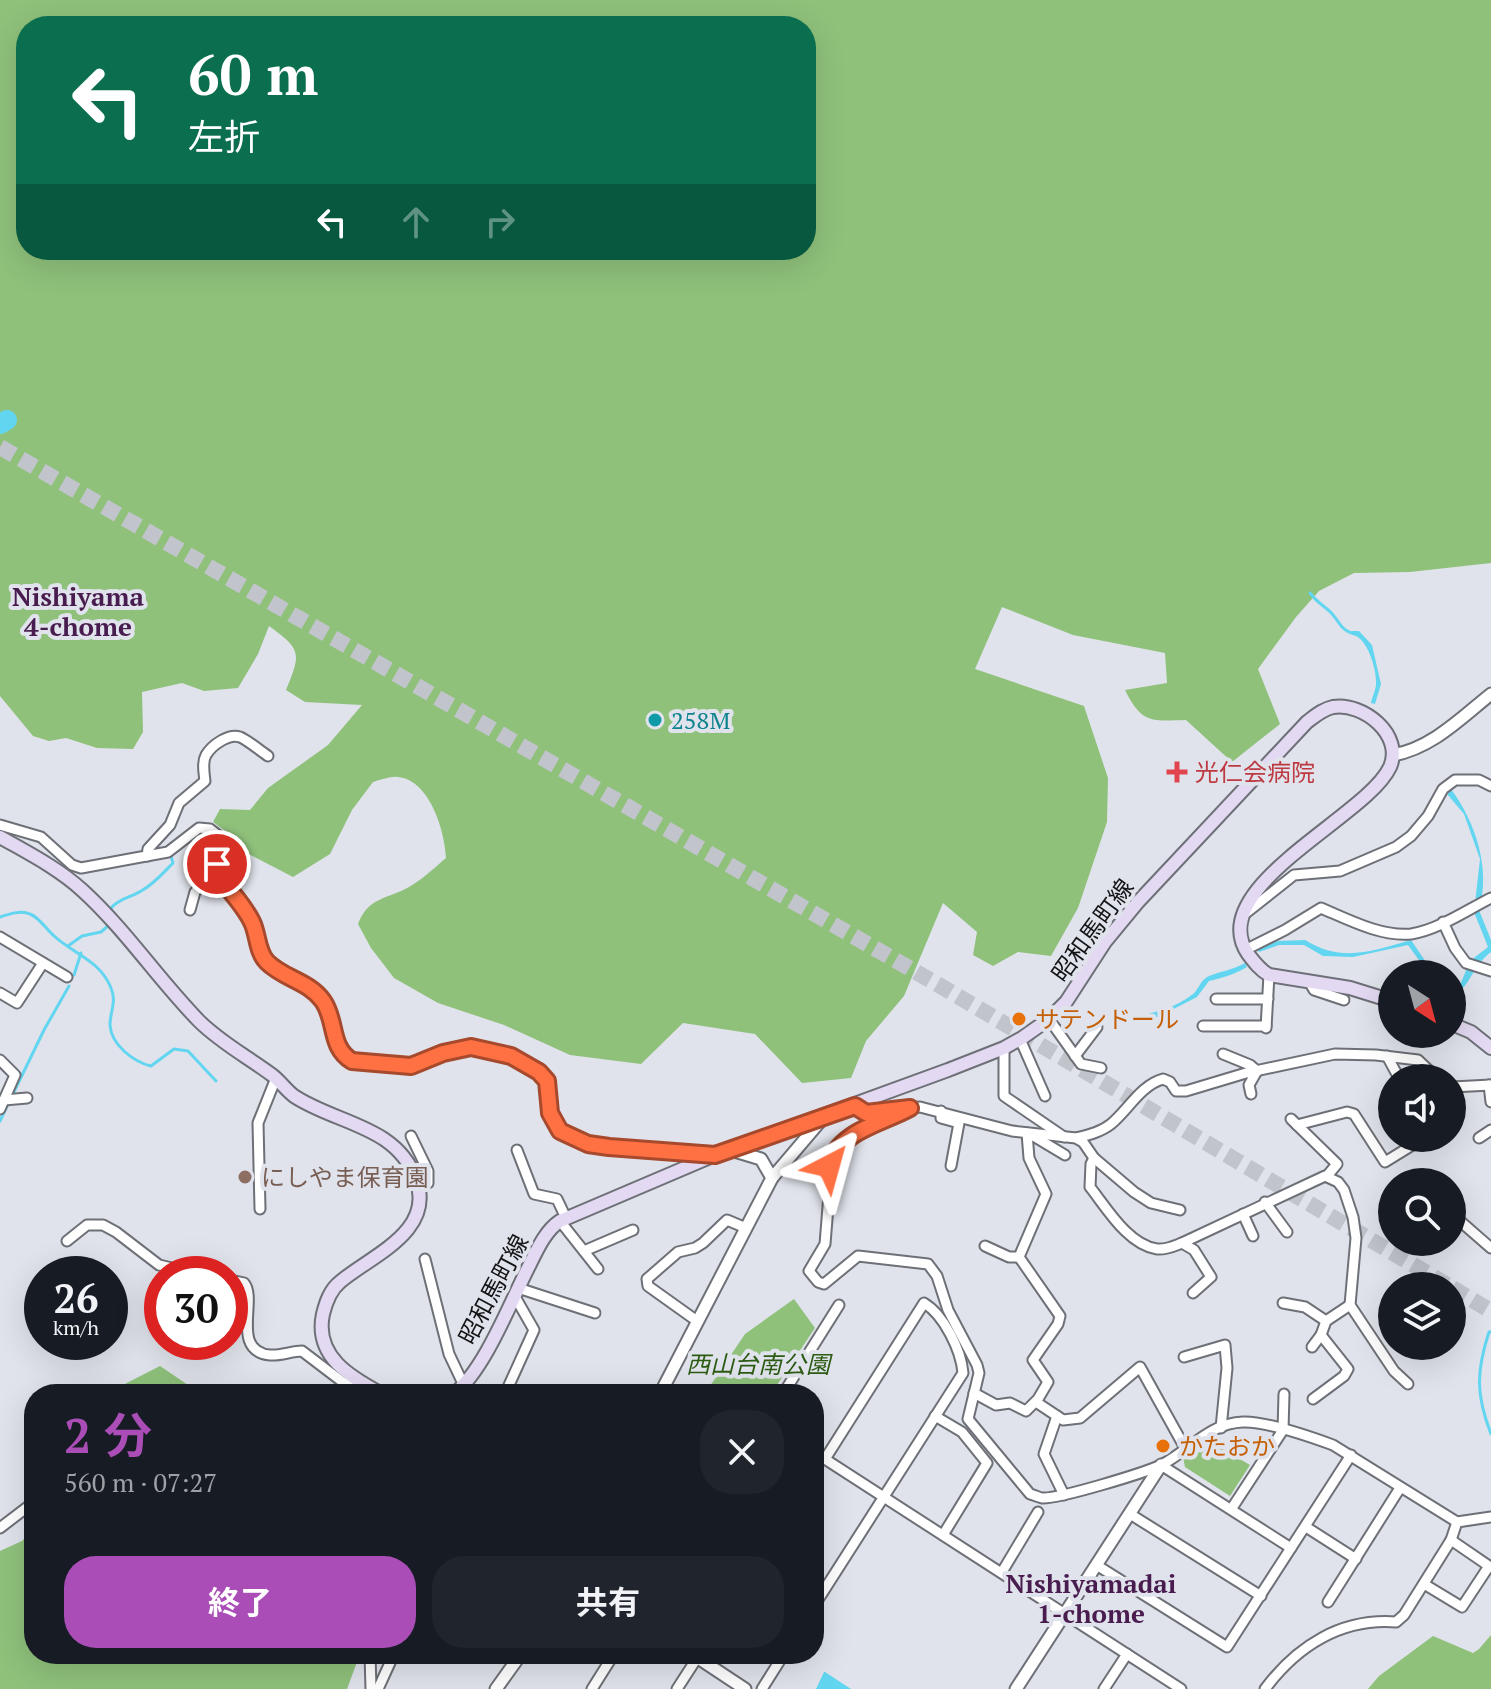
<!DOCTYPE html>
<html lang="ja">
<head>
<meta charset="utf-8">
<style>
  body { margin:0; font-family:"PT Serif","Noto Sans JP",serif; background:#20242c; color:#f1f3f6; height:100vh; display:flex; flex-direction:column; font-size:30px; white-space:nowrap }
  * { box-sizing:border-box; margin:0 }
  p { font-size:26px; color:#9ea1a6 }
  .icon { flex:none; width:44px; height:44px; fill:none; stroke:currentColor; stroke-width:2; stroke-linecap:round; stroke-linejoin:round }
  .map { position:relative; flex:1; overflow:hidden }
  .side { position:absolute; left:24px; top:1384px; width:800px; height:280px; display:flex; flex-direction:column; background:#171b24; border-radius:32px; box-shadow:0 8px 32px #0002 }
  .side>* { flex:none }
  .top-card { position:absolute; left:16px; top:16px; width:800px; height:244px; border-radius:32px; box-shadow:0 8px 32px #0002; background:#0b6e4f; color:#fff; overflow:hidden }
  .needle { width:52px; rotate:144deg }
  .controls { position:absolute; left:1378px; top:960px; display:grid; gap:16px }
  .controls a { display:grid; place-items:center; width:88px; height:88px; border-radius:50%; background:#171b24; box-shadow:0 8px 32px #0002; font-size:40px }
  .speed { position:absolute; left:24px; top:1256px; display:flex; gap:16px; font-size:40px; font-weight:700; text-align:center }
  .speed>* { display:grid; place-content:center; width:104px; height:104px; border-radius:50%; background:#171b24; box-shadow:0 8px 32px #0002; line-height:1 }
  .speed small { font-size:20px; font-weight:400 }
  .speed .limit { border:12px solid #d22; background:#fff; color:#111 }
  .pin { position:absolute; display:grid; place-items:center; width:68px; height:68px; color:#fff; margin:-34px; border:4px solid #fff; border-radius:50%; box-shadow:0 2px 8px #0007 }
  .me { position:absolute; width:88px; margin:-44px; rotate:39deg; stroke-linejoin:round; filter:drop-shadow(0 0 6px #0008) }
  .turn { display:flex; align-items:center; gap:28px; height:168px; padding:0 40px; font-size:36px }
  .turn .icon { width:104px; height:104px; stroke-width:2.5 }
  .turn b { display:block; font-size:56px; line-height:68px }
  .lanes { display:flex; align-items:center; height:76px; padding:0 40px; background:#0003; justify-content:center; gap:40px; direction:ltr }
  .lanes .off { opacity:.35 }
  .round { display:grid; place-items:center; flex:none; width:84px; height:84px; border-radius:32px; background:#20242c }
  .head { display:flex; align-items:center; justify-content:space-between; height:136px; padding:0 40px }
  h1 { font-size:48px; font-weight:700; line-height:60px; color:#aa4db7 }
  .button { display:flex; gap:16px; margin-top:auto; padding:16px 40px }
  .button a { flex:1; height:92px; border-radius:32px; background:#aa4db7; color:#fff; font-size:32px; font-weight:700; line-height:92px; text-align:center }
  .button a+a { background:#20242c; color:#f1f3f6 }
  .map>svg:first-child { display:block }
  .green { fill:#8fc17b; fill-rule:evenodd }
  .water { fill:#62d6f0 }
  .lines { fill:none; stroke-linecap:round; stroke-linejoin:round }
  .stream { stroke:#62d6f0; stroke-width:3 }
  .river { stroke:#62d6f0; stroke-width:20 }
  .motorway-tunnel { stroke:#c1c4cb; stroke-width:16; stroke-dasharray:16 8; stroke-linecap:butt }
  .minor-casing { stroke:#6e7077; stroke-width:13 }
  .tertiary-casing { stroke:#6e7077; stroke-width:15 }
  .secondary-casing { stroke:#6e7077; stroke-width:16 }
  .minor { stroke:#fff; stroke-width:9 }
  .tertiary { stroke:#fff; stroke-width:11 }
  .secondary { stroke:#e3d9f2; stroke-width:12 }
  .route-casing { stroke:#a6492c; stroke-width:20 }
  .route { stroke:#ff7043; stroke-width:14 }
  .culture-dot { fill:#0f9aa8; stroke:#e0e3eb; stroke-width:3 }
  .health-dot { fill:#e0444e; stroke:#e0e3eb; stroke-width:3 }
  .food-dot { fill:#e8710a; stroke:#e0e3eb; stroke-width:3 }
  .education-dot { fill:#8d6e63; stroke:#e0e3eb; stroke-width:3 }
  .labels { text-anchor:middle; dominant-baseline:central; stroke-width:8; stroke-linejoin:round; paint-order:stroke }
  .culture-label { font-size:24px; fill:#0d838f; stroke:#e0e3eb; text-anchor:start }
  .health-label { font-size:24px; fill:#be3a42; stroke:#e0e3eb; text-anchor:start }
  .street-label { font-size:24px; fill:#131416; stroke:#e0e3eb }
  .food-label { font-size:24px; fill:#c56008; stroke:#e0e3eb; text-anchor:start }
  .education-label { font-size:24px; fill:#785e54; stroke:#e0e3eb; text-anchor:start }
  .park-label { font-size:24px; font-style:italic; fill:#2c5b14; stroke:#e0e3eb }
  .neighbourhood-label { font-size:26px; font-weight:bold; fill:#491c4f; stroke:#e0e3eb }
</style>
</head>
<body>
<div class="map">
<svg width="1491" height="1689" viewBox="0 0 1491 1689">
  <rect width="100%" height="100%" fill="#e0e3eb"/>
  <!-- green -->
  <g class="green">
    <path d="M0 0H1491V563L1410 572 1354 573 1319 591 1296 617 1258 669 1280 724 1232 762 1186 720C1151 721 1142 724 1125 690L1167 683 1165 653 1073 635 1002 607 975 669 1084 706 1108 778 1107 822 1078 908 1051 956 1018 952 993 966 973 955 977 932 943 903 904 996 866 1041 851 1078 802 1083 755 1034 683 1023 641 1064 570 1055 504 1025 438 1003 394 978 371 948 358 924C368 897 388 899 409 887 423 879 434 868 446 858 445 832 430 780 398 777 391 776 380 780 373 782L352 810 330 854 293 877 245 852 232 836 213 822 220 809 250 810 268 788 328 745 362 705 305 702 286 690C301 653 302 650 269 626L258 654 238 688 204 691 182 683 142 692 143 732 133 749 97 748 66 738 49 741 33 736 0 696ZM806 26V250H26V26Z"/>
    <path d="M794 1299 815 1328 771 1394H724L710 1386 745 1334Z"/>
    <path d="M160 1366 188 1385 191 1394H117L123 1385Z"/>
    <path d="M1211 1442 1250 1465 1230 1496 1185 1467 1183 1457Z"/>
    <path d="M34 1528V1654H360L347 1689H0V1551L22 1541Z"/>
    <path d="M1491 1635V1689H1368L1379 1676 1433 1636 1473 1653 1479 1649Z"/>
  </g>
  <!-- water -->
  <g class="water">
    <path d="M1351 631H1359L1372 645 1381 684 1375 704 1371 703C1372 697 1376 690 1376 684 1377 670 1367 636 1352 635Z"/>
    <path d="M1451 789C1476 823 1491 869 1479 910L1491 940V952C1473 966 1473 979 1459 992L1452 991V986L1460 985 1470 961 1488 947 1474 912 1480 859 1464 814 1447 794Z"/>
    <path d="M1305 940C1342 963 1372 951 1411 940L1434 974H1429L1408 945 1353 957 1323 956 1304 945H1279L1259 952 1256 948 1278 941Z"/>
    <path d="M1245 963 1247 967C1235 974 1223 978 1209 981L1197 997 1158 1017 1127 1023V1019C1148 1014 1175 1009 1193 994 1199 989 1200 980 1209 976 1222 971 1233 970 1245 963Z"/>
    <path d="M824 1672H825L851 1689H816Z"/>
  </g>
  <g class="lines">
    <!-- stream -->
    <g class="stream">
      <path d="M1310 593C1318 604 1328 608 1333 615 1340 623 1340 628 1351 633"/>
      <path d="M111 908C120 898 130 898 141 891 153 885 163 873 173 863L171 856"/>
      <path d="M0 917C9 914 21 910 30 914 40 918 45 928 53 935 73 954 100 960 111 988 117 1002 110 1011 110 1025 111 1045 134 1062 151 1066L174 1049 188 1051 216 1081"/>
      <path d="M68 946 82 936 101 932 109 925"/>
      <path d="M74 975 81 953"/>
      <path d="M12 1096 44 1030 69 986"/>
      <path d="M0 1121 9 1102"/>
      <path d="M1491 1332H1489C1476 1372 1476 1395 1491 1434"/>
    </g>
    <!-- river -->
    <path class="river" d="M0 424 7 420"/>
    <!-- motorway-tunnel -->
    <g class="motorway-tunnel">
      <path d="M0 447 944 988 1449 1286"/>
      <path d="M1452 1288 1491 1311"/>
    </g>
    <defs>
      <g id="minor">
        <path d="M0 825 41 837 72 865 81 868 168 852 199 828 210 829 219 836 221 851 214 872 252 922 261 955 268 963 310 987 322 998 333 1020 335 1043 347 1058 411 1066 443 1053 471 1047 511 1056 544 1078C550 1091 546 1107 552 1120 567 1152 677 1152 712 1155"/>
        <path d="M147 856 148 849 170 825 179 803 205 781C204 773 202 762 206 755 212 745 229 733 240 737 249 741 259 750 268 756"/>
        <path d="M190 910 195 892 214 872"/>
        <path d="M1246 913 1294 875 1340 871 1396 847 1411 836 1428 816 1443 789 1455 780H1479L1491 786"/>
        <path d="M1443 922 1455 948 1466 963 1491 971"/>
        <path d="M0 937 67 977"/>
        <path d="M1245 950 1285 930 1321 908C1347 919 1381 937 1411 934 1438 930 1467 910 1491 898"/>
        <path d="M1310 983 1314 990 1344 1000"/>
        <path d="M0 993 17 1003 43 963"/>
        <path d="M1216 999H1268"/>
        <path d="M1049 1019 1081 1064 1101 1068"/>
        <path d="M1203 1026H1266"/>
        <path d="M1266 1028 1269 975"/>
        <path d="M1020 1039 1045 1096"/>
        <path d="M1004 1048V1096L1064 1137"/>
        <path d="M1223 1054 1250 1065 1257 1071 1249 1085 1251 1094"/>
        <path d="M1075 1056 1097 1027"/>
        <path d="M1387 1056 1399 1078"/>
        <path d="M0 1060 15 1075 0 1109"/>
        <path d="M1489 1085 1491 1102"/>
        <path d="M1452 1087 1491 1085"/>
        <path d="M4 1100 27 1098"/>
        <path d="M855 1106 866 1113 907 1109"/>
        <path d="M941 1111V1118L959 1123 951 1166"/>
        <path d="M1291 1119 1337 1164 1327 1176"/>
        <path d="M1297 1125 1347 1112 1354 1114 1385 1162 1424 1138"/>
        <path d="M1030 1134 1065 1155"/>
        <path d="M411 1136 428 1171V1183L418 1185"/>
        <path d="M1076 1138C1088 1135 1101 1132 1111 1124 1128 1110 1141 1085 1163 1079L1170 1082 1176 1091H1186L1246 1073 1335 1054 1376 1055 1418 1060 1437 1078"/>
        <path d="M1479 1138 1491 1130"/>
        <path d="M517 1150 534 1194 557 1199 566 1218"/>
        <path d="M1094 1158 1091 1164 1090 1187C1106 1207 1128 1245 1157 1249 1166 1250 1174 1246 1182 1243L1325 1176 1338 1182 1344 1190 1353 1217 1356 1238 1350 1305 1394 1371 1408 1384"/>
        <path d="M1265 1202 1287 1232"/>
        <path d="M260 1209 258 1123 276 1078"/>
        <path d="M1180 1210 1151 1203 1134 1192 1094 1158 1083 1142 1076 1138 1012 1131 920 1107 910 1108 862 1129 836 1149 832 1157 825 1244 809 1271 818 1282 824 1284 858 1256 928 1264 937 1276 948 1310 977 1365 979 1373 968 1419 1030 1494C1034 1495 1038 1497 1042 1498 1059 1499 1144 1473 1161 1465 1189 1451 1209 1423 1243 1422 1265 1421 1311 1437 1333 1445L1457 1522 1491 1517"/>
        <path d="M1243 1214 1253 1236"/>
        <path d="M1452 1214 1491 1248"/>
        <path d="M560 1221 598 1269"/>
        <path d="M67 1241 87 1225H103L116 1232 159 1265 197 1274"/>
        <path d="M1182 1243 1194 1250 1211 1277 1193 1293"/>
        <path d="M985 1246 1009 1257H1019"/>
        <path d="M584 1251 633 1230"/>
        <path d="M425 1259 449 1354 468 1394"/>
        <path d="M230 1280 244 1283C258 1299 230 1351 270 1355 280 1356 292 1351 302 1351L344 1383 358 1380"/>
        <path d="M518 1288 595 1313"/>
        <path d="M1283 1303 1305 1307 1326 1321"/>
        <path d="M697 1321 648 1286 647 1279 678 1252 695 1248 703 1243 727 1220 746 1228"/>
        <path d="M1312 1347 1321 1335"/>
        <path d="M1184 1357 1225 1345 1227 1368 1221 1428"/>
        <path d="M974 1393 996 1405 1010 1403 1026 1411 1038 1399 1048 1382 1033 1360 1058 1324 1060 1316 1019 1257 1046 1194 1029 1158 1027 1133"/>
        <path d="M505 1394 534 1330 514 1295"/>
        <path d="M783 1394 839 1305"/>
        <path d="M1313 1399 1344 1376 1348 1369 1321 1335 1326 1321 1350 1305"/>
        <path d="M1036 1402 1063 1420 1080 1418 1140 1367 1185 1448"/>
        <path d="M935 1416 962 1432 987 1463 943 1535"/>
        <path d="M1057 1416 1044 1454 1064 1495"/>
        <path d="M814 1452 1181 1689"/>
        <path d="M1161 1465 1291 1548"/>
        <path d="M1232 1508 1283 1430 1284 1394"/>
        <path d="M1130 1514 1261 1596"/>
        <path d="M1306 1527 1356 1559"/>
        <path d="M0 1528 34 1502"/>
        <path d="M1098 1566 1227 1647 1351 1455"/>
        <path d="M1002 1572 1038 1512"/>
        <path d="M1424 1584 1462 1607 1489 1566 1451 1540"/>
        <path d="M1328 1602 1400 1488"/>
        <path d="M814 1606 963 1373C961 1350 944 1315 924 1303L825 1459"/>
        <path d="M370 1654 371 1689"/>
        <path d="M378 1689 394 1654"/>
        <path d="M592 1689 614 1654"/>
        <path d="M677 1689 697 1658"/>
        <path d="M762 1689 784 1654"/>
        <path d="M1104 1689 1127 1654"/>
        <path d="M1265 1689C1297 1646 1341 1618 1396 1622L1404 1615 1451 1540 1457 1522"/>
      </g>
      <g id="tertiary">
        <path d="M1393 755C1432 748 1461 718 1491 694"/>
        <path d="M772 1178 823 1118"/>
        <path d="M660 1394 772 1178 761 1159 731 1150"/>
        <path d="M692 1654 745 1689"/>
        <path d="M496 1689 521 1654"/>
        <path d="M1016 1689 1161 1465"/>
      </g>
      <g id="secondary">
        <path d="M0 837C28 853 58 868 82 890 125 929 158 979 199 1021 221 1043 248 1057 272 1075 280 1081 286 1090 294 1096 336 1124 396 1125 416 1179 436 1232 370 1256 340 1282 330 1290 326 1302 323 1314 314 1356 350 1377 382 1394"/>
        <path d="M1452 1024 1471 1032 1491 1048"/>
        <path d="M454 1394C485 1369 510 1303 529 1266 537 1250 545 1231 560 1221L715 1155 948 1070 1004 1048 1022 1038 1049 1019 1066 1002 1105 942 1138 902 1307 722C1315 716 1323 709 1333 707 1363 702 1404 735 1390 767 1367 817 1203 887 1248 954 1254 962 1260 970 1269 975L1350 988 1392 1001"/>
      </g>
    </defs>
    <!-- minor casing -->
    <use href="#minor" class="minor-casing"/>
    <!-- tertiary casing -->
    <use href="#tertiary" class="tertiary-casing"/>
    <!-- secondary casing -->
    <use href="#secondary" class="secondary-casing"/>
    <!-- minor -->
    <use href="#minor" class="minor"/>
    <!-- tertiary -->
    <use href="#tertiary" class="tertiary"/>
    <!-- secondary -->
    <use href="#secondary" class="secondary"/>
  </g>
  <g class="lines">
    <defs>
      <path id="route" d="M217 864 214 872C227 887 243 904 252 922 258 934 257 952 267 962 284 979 309 981 323 1001 337 1021 329 1047 352 1061L411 1066 443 1053 471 1047 511 1056 539 1072 547 1081 550 1113 560 1131 588 1144 609 1147 715 1155 855 1106 866 1113 910 1108C883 1123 838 1131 829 1166"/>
    </defs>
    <!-- route casing -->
    <use href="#route" class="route-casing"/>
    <!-- route -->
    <use href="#route" class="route"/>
  </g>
  <!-- markers -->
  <circle class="culture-dot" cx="655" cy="720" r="8"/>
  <path class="health-dot" d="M1173 760h8v8h8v8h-8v8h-8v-8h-8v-8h8z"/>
  <g class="food-dot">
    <circle cx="1019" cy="1019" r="8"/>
    <circle cx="1163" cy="1446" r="8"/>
  </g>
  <circle class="education-dot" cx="245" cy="1177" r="8"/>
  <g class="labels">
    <!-- culture labels -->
    <g class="culture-label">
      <text x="671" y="720">258M</text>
    </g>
    <!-- health labels -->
    <g class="health-label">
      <text x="1195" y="772">光仁会病院</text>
    </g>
    <!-- street labels -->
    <g class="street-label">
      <text transform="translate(1092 930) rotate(-54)">昭和馬町線</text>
      <text transform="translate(493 1289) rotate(-62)">昭和馬町線</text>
    </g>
    <!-- food labels -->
    <g class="food-label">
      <text x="1035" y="1019">サテンドール</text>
      <text x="1179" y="1446">かたおか</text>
    </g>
    <!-- education labels -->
    <g class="education-label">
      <text x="261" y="1177">にしやま保育園</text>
    </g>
    <!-- park labels -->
    <g class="park-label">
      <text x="758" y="1364">西山台南公園</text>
    </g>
    <!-- neighbourhood labels -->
    <g class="neighbourhood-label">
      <text x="78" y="596">Nishiyama<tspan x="78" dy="30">4-chome</tspan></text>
      <text x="1091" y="1583">Nishiyamadai<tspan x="1091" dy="30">1-chome</tspan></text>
    </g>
  </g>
</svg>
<div class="controls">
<a><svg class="needle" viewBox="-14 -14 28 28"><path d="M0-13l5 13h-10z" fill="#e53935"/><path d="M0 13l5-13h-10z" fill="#9ea1a6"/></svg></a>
<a><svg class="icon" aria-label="sound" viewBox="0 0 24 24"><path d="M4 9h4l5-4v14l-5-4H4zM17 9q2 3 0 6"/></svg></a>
<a><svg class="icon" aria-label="search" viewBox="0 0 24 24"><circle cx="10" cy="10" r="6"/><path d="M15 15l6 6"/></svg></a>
<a><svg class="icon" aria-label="layers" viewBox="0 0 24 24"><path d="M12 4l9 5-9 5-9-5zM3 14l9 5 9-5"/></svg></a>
</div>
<div class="speed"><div>26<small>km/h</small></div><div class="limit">30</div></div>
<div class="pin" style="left:217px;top:864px;background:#d93025"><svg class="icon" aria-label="arrive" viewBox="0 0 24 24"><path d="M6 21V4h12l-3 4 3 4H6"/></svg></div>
<svg class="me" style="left:829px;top:1166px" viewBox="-20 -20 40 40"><path d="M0-17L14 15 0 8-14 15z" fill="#ff7043" stroke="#fff" stroke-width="4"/></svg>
<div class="top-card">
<div class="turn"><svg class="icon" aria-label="left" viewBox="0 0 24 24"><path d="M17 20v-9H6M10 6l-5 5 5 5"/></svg><div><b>60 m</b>左折</div></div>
<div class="lanes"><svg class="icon" aria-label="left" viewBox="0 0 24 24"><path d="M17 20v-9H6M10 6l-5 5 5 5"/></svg><svg class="icon off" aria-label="ahead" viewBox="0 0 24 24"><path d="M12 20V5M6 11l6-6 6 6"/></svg><svg class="icon off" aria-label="right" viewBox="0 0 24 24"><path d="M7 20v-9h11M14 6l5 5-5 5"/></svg></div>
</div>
<section class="side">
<div class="head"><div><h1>2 分</h1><p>560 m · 07:27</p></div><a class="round"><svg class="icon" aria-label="close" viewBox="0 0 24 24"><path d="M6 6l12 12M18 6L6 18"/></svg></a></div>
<div class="button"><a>終了</a><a>共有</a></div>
</section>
</div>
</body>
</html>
